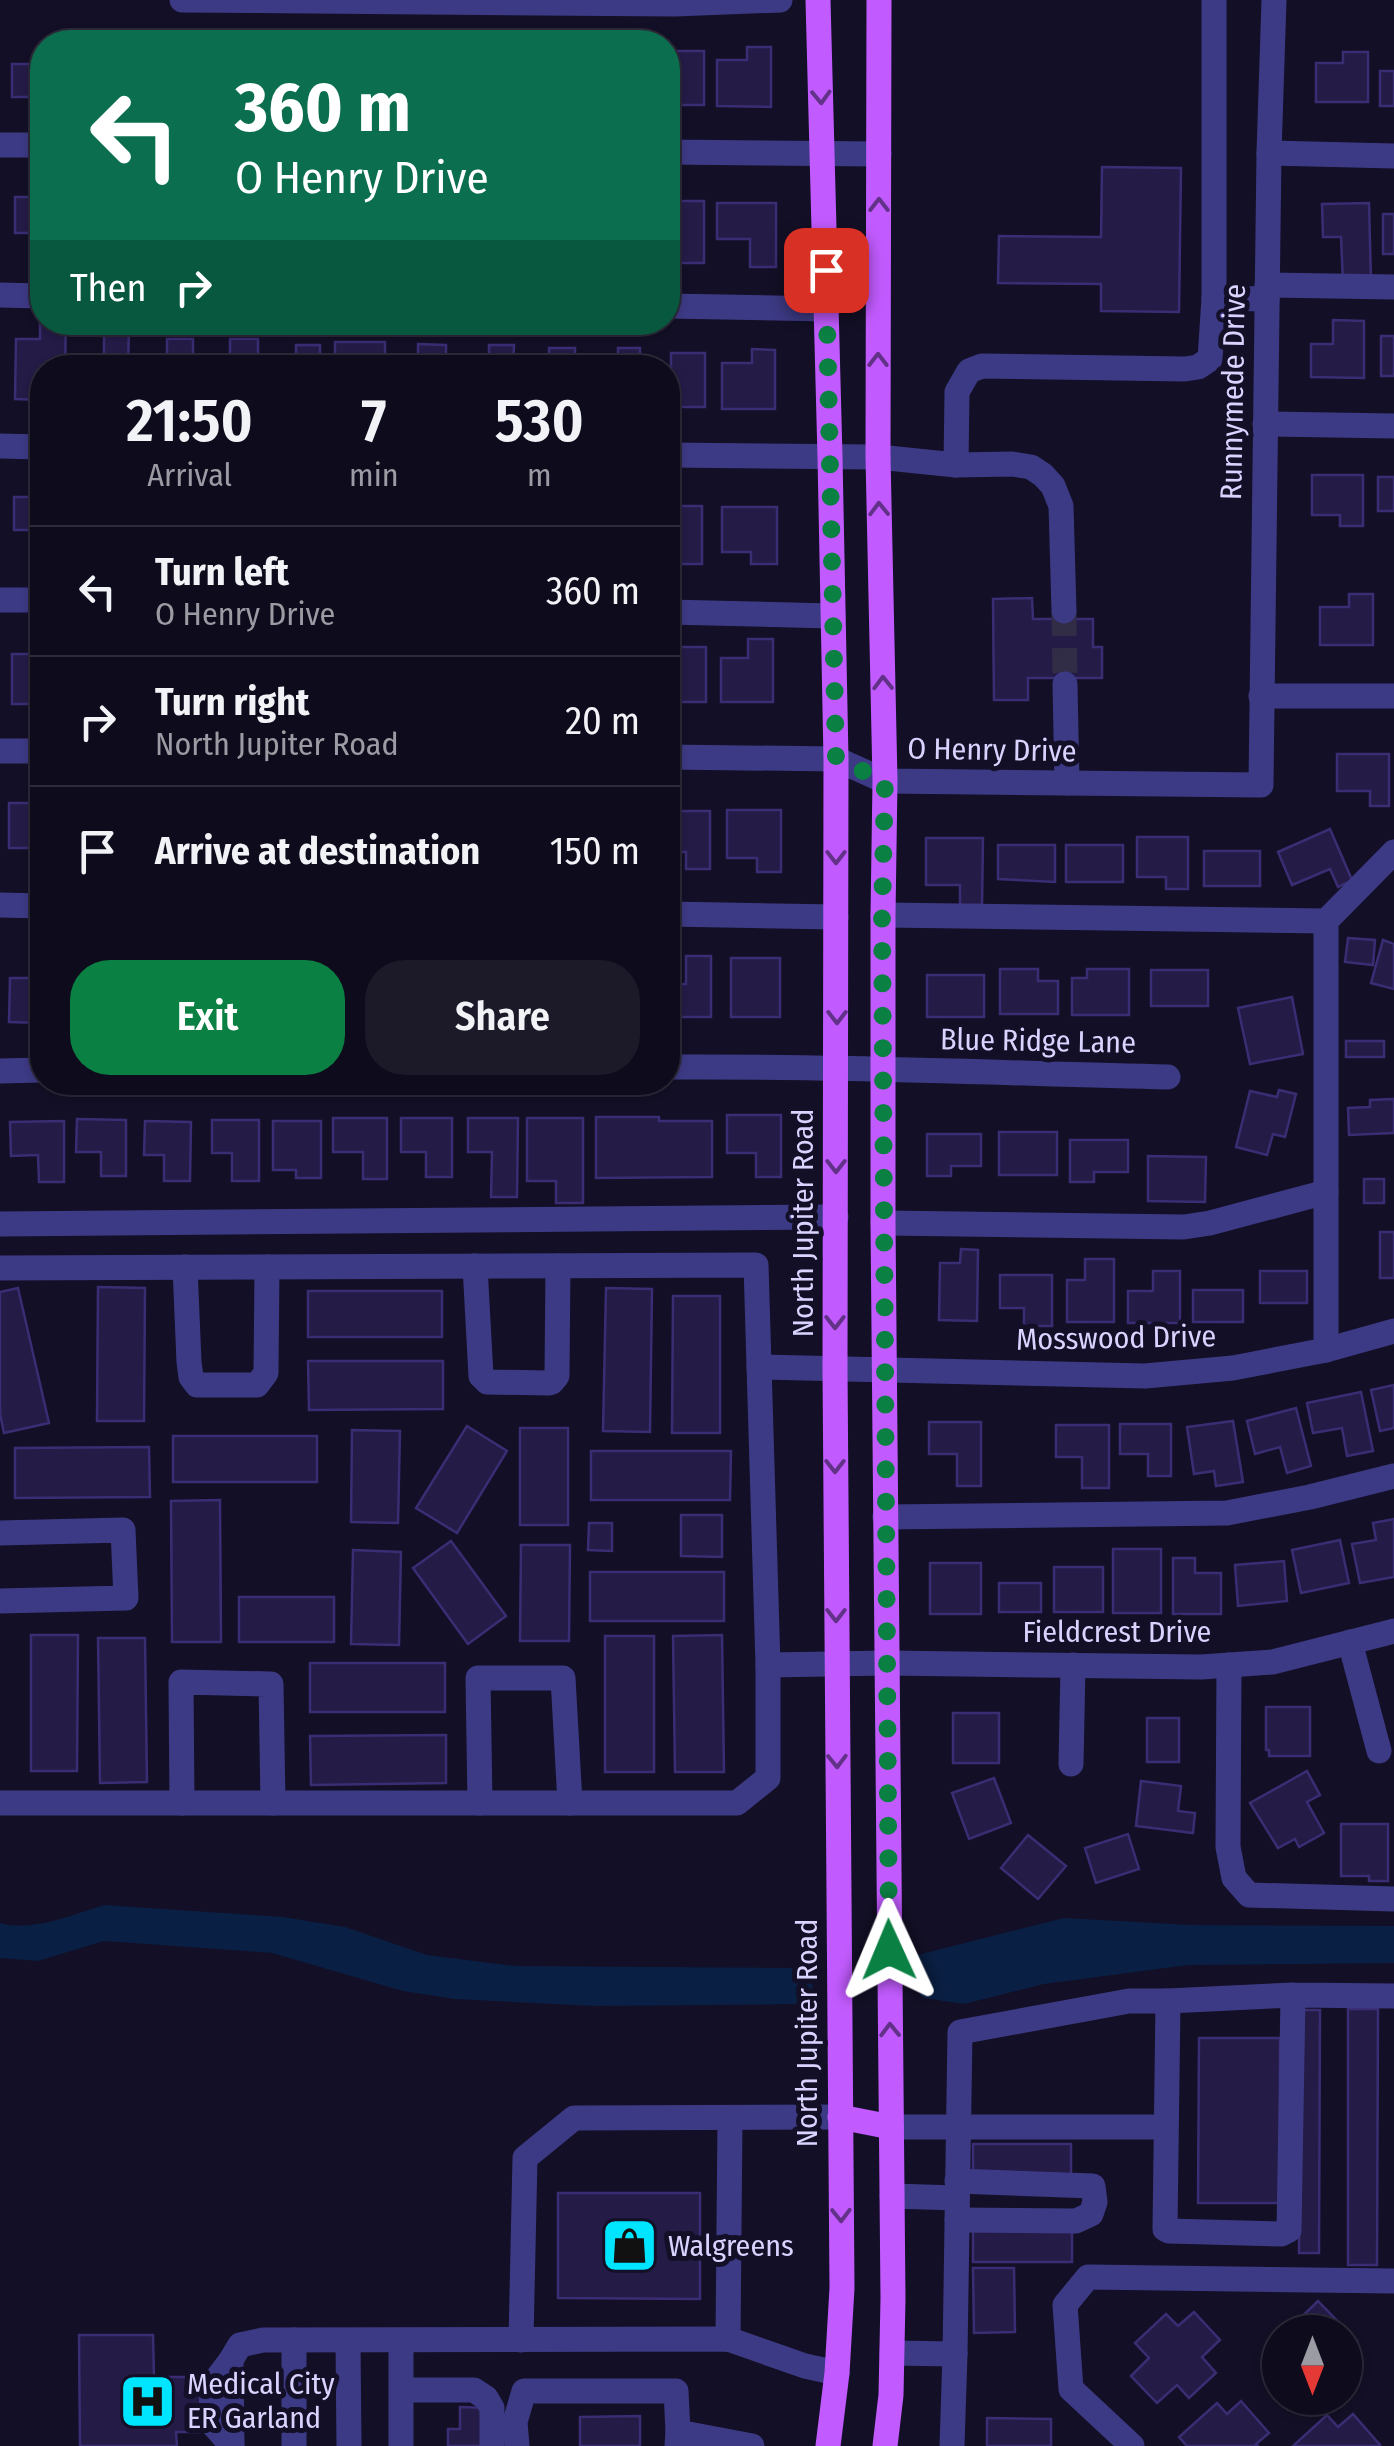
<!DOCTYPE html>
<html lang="en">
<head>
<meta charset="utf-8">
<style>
  body { margin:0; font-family:"Fira Sans Condensed",sans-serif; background:#1c1929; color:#f1f3f6; height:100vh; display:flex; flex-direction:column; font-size:38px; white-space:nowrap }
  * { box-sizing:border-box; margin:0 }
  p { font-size:32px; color:#9b9ba3 }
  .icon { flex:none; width:55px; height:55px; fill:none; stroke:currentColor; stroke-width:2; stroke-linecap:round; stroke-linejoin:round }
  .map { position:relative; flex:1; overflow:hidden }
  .details { position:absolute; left:30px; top:355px; width:650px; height:740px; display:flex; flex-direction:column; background:#0e0b1c; border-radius:40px; box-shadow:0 2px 8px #0004,0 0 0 2px #2e2b3b }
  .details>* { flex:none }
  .hud { position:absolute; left:30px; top:30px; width:650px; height:305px; border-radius:40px; box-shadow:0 2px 8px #0004,0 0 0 2px #2e2b3b; background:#0b6e4f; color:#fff; overflow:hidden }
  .needle { width:65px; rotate:180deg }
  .tools { position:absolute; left:1262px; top:2315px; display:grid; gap:20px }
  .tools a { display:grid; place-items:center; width:100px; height:100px; border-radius:50%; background:#0e0b1c; box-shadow:0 2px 8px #0004,0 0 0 2px #2e2b3b; font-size:50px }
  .pin { position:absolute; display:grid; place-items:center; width:85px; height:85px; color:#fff; margin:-42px; border-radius:20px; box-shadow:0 5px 15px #0006 }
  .me { position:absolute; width:110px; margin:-55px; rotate:359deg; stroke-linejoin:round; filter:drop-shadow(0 0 8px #0008) }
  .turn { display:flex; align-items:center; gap:35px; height:210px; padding:0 40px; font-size:45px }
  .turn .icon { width:130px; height:130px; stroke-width:2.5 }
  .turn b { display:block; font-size:70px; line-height:85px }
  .then { display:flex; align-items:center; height:95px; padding:0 40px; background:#0003; gap:20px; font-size:38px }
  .eta { display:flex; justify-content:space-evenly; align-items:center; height:170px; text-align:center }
  .eta b { font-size:60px; font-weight:600; line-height:70px }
  .cta { display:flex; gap:20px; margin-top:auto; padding:20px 40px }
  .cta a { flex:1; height:115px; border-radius:40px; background:#0b8043; color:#fff; font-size:40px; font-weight:600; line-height:115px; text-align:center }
  .cta a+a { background:#1c1929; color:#f1f3f6 }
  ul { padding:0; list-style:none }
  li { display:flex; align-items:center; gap:30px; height:130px; padding:0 40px; border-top:2px solid #2e2b3b }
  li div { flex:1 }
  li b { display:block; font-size:38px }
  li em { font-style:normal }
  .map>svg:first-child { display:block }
  .water { fill:#0a1f44 }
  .building { fill:#241b47; stroke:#3b2d73; stroke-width:2.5 }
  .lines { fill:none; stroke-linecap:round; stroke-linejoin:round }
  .minor-tunnel { stroke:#312d47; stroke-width:25; stroke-dasharray:25 12; stroke-linecap:butt }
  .minor { stroke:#3d3a85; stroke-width:25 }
  .major { stroke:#c25bff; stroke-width:25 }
  .oneway { stroke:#623188 }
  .route { stroke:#0b8043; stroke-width:18; stroke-dasharray:0 32.4 }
  .labels { text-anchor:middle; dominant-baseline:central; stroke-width:10; stroke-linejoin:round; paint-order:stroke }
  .street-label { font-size:30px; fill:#d9d4ff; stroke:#130f26 }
  .poi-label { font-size:30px; fill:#d9d4ff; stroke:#130f26; text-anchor:start }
</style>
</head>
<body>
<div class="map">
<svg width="1394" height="2446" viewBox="0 0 1394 2446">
  <rect width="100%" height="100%" fill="#130f26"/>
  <!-- water -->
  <g class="water">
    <path d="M104 1905 283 1917 345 1927 427 1955 515 1966 809 1968 814 1993 809 2004 595 2006 455 1999 403 1991 272 1953 104 1941 38 1961 0 1958V1923C33 1932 72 1915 104 1905Z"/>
    <path d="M1064 1918 1190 1925 1394 1926V1963L1188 1965 1044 1984 964 2004 923 1998 910 1981 913 1956Z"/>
  </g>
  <!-- building -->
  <g class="building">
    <path d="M40 43H42V97H12V64H40Z"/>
    <path d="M747 47H771V107L717 106V60H747Z"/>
    <path d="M677 51H704V105H668V70H677Z"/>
    <path d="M1343 52H1368V102H1316V63H1343Z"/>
    <rect x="1380" y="71" width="14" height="35"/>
    <path d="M1102 167 1181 168 1179 312 1101 311V284L998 283 999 236 1101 237Z"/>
    <path d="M15 197H42V258H39V233H15Z"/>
    <path d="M668 201H704V263H669Z"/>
    <path d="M717 203H776V267H750V239H717Z"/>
    <path d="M1369 203 1371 281 1343 282 1341 237H1323L1322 204Z"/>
    <rect x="1383" y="214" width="11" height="40"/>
    <path d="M1333 320 1364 321V378L1311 377V344H1333Z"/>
    <path d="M40 321 66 322 65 368H42V400L15 399 16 339H40Z"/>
    <path d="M104 323 129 324 128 368H80L104 367Z"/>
    <rect x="1381" y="336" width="13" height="40"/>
    <path d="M167 339H193V368H142V364H167Z"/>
    <path d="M230 339H258V368H204V364H230Z"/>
    <rect x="335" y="342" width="50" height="26"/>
    <path d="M418 344 446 345V368H418Z"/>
    <path d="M296 345H320V368H271V361H296Z"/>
    <path d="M489 345H514L513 368H489Z"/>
    <rect x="549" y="348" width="26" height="20"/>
    <rect x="618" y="348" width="22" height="20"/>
    <path d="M752 349 775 350V409H722V363H752Z"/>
    <path d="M671 353H705V407H668V369H671Z"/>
    <path d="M1312 475H1363V526H1340V515H1312Z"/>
    <rect x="1378" y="477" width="16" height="34"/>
    <path d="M14 497H42V559V530H14Z"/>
    <path d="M668 506H702V564H679V547H668Z"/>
    <path d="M722 507H777V564H751V552H722Z"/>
    <path d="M1349 594H1373V645H1320V607H1349Z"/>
    <path d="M1032 598 1033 619H1093V647H1102V678H1028V700H994L993 599Z"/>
    <path d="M748 639H773V702H721V658H748Z"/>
    <path d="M36 645H42V704H12V654H36Z"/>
    <rect x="668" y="647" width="38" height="55"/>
    <path d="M1337 754H1389V806H1370V791H1337Z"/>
    <path d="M9 803H42V862H39V848H9Z"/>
    <path d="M727 810H781V872H757V858H727Z"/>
    <path d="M668 811H710V869H686V852H668Z"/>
    <path d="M1330 829 1352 880 1338 887 1330 869 1292 885 1278 852Z"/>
    <path d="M1137 837H1188V889H1166V877H1137Z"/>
    <path d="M926 838H983L982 905H960V885H926Z"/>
    <path d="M998 845H1055V882L998 879Z"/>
    <rect x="1066" y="845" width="57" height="37"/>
    <rect x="1204" y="851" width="56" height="35"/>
    <path d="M1348 938 1375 940 1373 965 1345 962Z"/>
    <path d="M1383 940 1394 944V989L1371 983Z"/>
    <path d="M686 956H711V1017H668V984H686Z"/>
    <rect x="731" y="958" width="49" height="59"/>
    <path d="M38 964H42V1023L9 1022 10 978H38Z"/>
    <path d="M1000 969H1038V981H1058V1014H1000Z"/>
    <path d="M1087 969H1129V1015H1072V978H1087Z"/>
    <rect x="1151" y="970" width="57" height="36"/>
    <rect x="927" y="975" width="57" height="42"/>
    <path d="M1292 997 1303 1054 1250 1064 1238 1008Z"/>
    <rect x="1346" y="1041" width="38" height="16"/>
    <path d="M1279 1090 1296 1094 1285 1137 1273 1134 1267 1155 1236 1147 1250 1091 1277 1097Z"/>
    <path d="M1394 1099V1133L1349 1135 1348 1108 1370 1107V1100Z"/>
    <path d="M727 1115H781V1177H756V1153H727Z"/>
    <path d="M596 1117H659V1121H712V1177L596 1178Z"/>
    <path d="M333 1118H387V1179H363V1152H333Z"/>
    <path d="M401 1118H452V1177H426V1152H401Z"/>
    <path d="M468 1118H518L517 1197H491L492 1152H468Z"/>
    <path d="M527 1118H583V1203H556V1181H527Z"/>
    <path d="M77 1119 126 1120V1176H101V1152H76Z"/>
    <path d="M212 1120H259V1181H232V1153H212Z"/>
    <path d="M64 1121V1182H39L38 1155 11 1156 10 1122Z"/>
    <path d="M145 1121 191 1122 190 1181H164V1155H144Z"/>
    <path d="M273 1121H321V1178H296V1170H273Z"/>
    <rect x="999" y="1132" width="58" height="43"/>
    <path d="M927 1134H981V1166H951V1176H927Z"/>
    <path d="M1070 1140H1128V1172H1094V1182H1070Z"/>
    <path d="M1148 1156 1206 1157 1205 1202 1148 1201Z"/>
    <rect x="1364" y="1179" width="20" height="24"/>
    <rect x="1380" y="1232" width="14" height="46"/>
    <path d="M961 1249 978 1250 977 1321 939 1320 940 1263H960Z"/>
    <path d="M1085 1259H1114V1322H1067V1280H1085Z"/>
    <path d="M1153 1271H1180V1323H1128V1291H1153Z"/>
    <rect x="1260" y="1271" width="47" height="32"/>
    <path d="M1000 1275H1052V1326H1024V1308H1000Z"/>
    <path d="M98 1287 145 1288 144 1421H97Z"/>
    <path d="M18 1288 49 1423 4 1433 0 1414V1292Z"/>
    <path d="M606 1288 652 1289 650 1432 603 1431Z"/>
    <rect x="1193" y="1290" width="50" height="32"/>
    <rect x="308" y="1291" width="134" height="46"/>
    <path d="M673 1296H720V1433H672Z"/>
    <path d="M308 1361H443V1409L309 1410Z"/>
    <path d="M1394 1385V1428L1380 1431 1371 1390Z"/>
    <path d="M1361 1392 1373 1451 1347 1456 1342 1428 1313 1433 1307 1403Z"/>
    <path d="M1296 1408 1311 1466 1287 1473 1280 1447 1255 1454 1247 1421Z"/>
    <path d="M1233 1421 1243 1482 1216 1486 1214 1471 1194 1474 1187 1427Z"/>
    <path d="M929 1422H981V1486H957V1454H929Z"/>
    <path d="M1120 1424H1171V1476H1148V1454H1120Z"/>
    <path d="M1056 1425H1109V1488H1082V1457H1056Z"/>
    <path d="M467 1426 507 1451 457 1533 416 1508Z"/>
    <rect x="520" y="1428" width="48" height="97"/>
    <path d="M352 1430 400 1431 398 1523 351 1522Z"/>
    <rect x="173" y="1436" width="144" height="46"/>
    <path d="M149 1447 150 1497 15 1498V1448Z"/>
    <path d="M591 1451H731L730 1500H591Z"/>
    <path d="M220 1500 221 1642H172L171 1501Z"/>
    <path d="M681 1515H722V1557L681 1556Z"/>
    <path d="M1394 1519V1577L1360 1583 1352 1544 1376 1540 1373 1523Z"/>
    <path d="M589 1523H612V1551L588 1550Z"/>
    <path d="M1340 1540 1349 1583 1301 1593 1292 1550Z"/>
    <path d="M451 1541 506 1616 468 1644 413 1568Z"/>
    <path d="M521 1545H570L569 1641H520Z"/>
    <rect x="1113" y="1549" width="48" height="64"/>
    <path d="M353 1550 401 1552 399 1645 351 1644Z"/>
    <path d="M1173 1558H1195V1573H1221V1614H1173Z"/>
    <path d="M1284 1561 1287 1601 1238 1606 1235 1565Z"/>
    <rect x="930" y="1563" width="51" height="51"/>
    <rect x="1054" y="1567" width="49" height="45"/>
    <rect x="590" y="1572" width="134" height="49"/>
    <rect x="999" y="1583" width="42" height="29"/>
    <rect x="239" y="1597" width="95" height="45"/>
    <path d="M31 1635H78L77 1771H31Z"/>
    <path d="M722 1635 724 1772H675L673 1636Z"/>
    <rect x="605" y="1636" width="49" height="136"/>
    <path d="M98 1638H145L147 1782 100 1783Z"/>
    <rect x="310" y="1663" width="135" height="49"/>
    <path d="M1266 1707H1310V1756H1269V1750H1266Z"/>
    <rect x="953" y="1713" width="46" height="50"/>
    <rect x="1147" y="1718" width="32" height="44"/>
    <path d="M446 1735V1783L311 1785 310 1736Z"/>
    <path d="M1307 1771 1320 1795 1307 1802 1324 1833 1299 1847 1295 1839 1278 1848 1250 1803Z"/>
    <path d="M994 1778 1011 1823 969 1839 952 1793Z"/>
    <path d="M1141 1781 1181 1786 1178 1811 1195 1813 1193 1833 1136 1826Z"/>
    <path d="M1341 1824H1388V1881H1369V1876H1341Z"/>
    <path d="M1128 1834 1139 1869 1096 1883 1085 1848Z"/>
    <path d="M1028 1835 1066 1866 1038 1899 1001 1868Z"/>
    <path d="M1348 2009H1378L1377 2265H1348Z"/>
    <path d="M1300 2010H1320L1319 2253H1299Z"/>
    <path d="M1199 2038H1280V2203H1198Z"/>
    <rect x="973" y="2144" width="98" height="32"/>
    <path d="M558 2193H700V2299L558 2298Z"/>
    <rect x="973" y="2230" width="99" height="32"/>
    <path d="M973 2268H1014L1015 2332 974 2333Z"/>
    <path d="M1318 2301 1357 2341 1345 2353V2332H1286Z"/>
    <path d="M1194 2312 1220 2340 1202 2357 1216 2373 1189 2398 1177 2385 1157 2403 1131 2376 1149 2358 1135 2343 1166 2314 1178 2326Z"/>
    <path d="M79 2335H153L154 2377H200V2383H216L199 2419V2432H176L177 2446H80Z"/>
    <path d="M1241 2401 1269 2433 1256 2444 1258 2446H1187L1179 2437 1217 2403 1227 2414Z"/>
    <path d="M460 2407 489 2408 488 2446H448V2429H460Z"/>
    <path d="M1353 2414 1380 2445 1379 2446H1293L1327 2415 1338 2427Z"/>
    <path d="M640 2416V2446H580V2417Z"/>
    <path d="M987 2418 1051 2419V2446H987Z"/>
  </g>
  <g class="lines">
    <!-- minor-tunnel -->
    <path class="minor-tunnel" d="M1064 611 1065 684"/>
    <!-- minor -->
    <g class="minor">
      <path d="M182 0 675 4 780 0"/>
      <path d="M0 145H42"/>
      <path d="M668 152 879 154"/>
      <path d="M1269 153 1394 156"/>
      <path d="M1267 285 1394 287"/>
      <path d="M0 295 42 296"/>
      <path d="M1214 298 1267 299"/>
      <path d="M668 306 827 309"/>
      <path d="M1265 424 1394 426"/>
      <path d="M0 446 42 447"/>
      <path d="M668 455 878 457 956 465 1012 464 1031 467 1043 475 1053 486 1061 506 1064 611"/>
      <path d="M956 465 957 392 969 371 982 366 1185 369 1198 367 1210 359 1214 298V0"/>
      <path d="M0 600H42"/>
      <path d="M668 612 833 616"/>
      <path d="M1065 684 1067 783"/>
      <path d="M1261 696H1394"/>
      <path d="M0 751H42"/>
      <path d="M668 757 836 759 885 781 1261 785 1269 153 1274 0"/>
      <path d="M0 905 42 906"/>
      <path d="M668 914 836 917"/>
      <path d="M883 915 1326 921"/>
      <path d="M668 1067C834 1066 1001 1073 1168 1077"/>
      <path d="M0 1071 42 1070"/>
      <path d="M883 1223 1184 1227 1210 1223 1326 1192"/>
      <path d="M0 1224 836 1217"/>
      <path d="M475 1266 481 1376 487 1382 548 1383 552 1382 557 1376 558 1266"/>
      <path d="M185 1267 189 1362 191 1377 197 1385H257L266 1373 267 1267"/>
      <path d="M0 1268 756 1265 768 1665V1778L737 1803H0"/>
      <path d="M1326 1350V921L1394 852"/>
      <path d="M759 1367 1145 1376 1233 1368 1326 1350 1394 1331"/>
      <path d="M885 1517 1227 1513 1310 1497 1394 1476"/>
      <path d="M0 1533 123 1530 126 1598 0 1601"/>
      <path d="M1350 1642 1379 1751"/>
      <path d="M768 1665 888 1663 1201 1667 1273 1662 1394 1631"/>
      <path d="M1229 1665 1228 1847 1234 1878 1249 1895 1394 1899"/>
      <path d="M1071 1764 1073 1665"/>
      <path d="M182 1803 181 1682 271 1684 273 1803"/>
      <path d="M480 1803 478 1678H563L570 1803"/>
      <path d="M1293 1995 1289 2230 1281 2234 1169 2231 1165 2229 1168 2001 1293 1995 1394 1996"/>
      <path d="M891 2127H1166"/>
      <path d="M892 2196 957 2198"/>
      <path d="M957 2220 1076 2221 1091 2214 1095 2202 1093 2186 957 2181"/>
      <path d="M728 2339 730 2118"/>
      <path d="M294 2340V2446"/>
      <path d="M521 2340 525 2158 574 2118 840 2117"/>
      <path d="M348 2341 349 2446"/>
      <path d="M401 2341V2446"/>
      <path d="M892 2353 955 2354 960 2032 1129 2001H1168"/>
      <path d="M231 2360 212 2385 211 2422 232 2446"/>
      <path d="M403 2390H474L486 2398 492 2408V2446"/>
      <path d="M232 2446 231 2360 240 2345 263 2340 728 2339 805 2366 837 2373"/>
      <path d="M517 2446 515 2422 524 2391H676L678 2432"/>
      <path d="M677 2446 678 2432 752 2446"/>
      <path d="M952 2446 955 2354"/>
      <path d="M1132 2446 1071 2389 1065 2305 1088 2277 1394 2281"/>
    </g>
    <!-- major -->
    <g class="major">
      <path d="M818 0 830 457 836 759 835 1369 842 2288 837 2373 828 2446"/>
      <path d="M879 0 878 457 885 781 883 915V1223L893 2299 891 2395 885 2446"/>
      <path d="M840 2117 891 2127"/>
    </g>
  </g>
  <!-- one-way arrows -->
  <defs><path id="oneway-chevron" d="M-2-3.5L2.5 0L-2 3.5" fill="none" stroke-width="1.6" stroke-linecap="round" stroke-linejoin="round" transform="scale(2.5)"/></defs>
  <g class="oneway">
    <use href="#oneway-chevron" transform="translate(821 97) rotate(88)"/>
    <use href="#oneway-chevron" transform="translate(879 205) rotate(-90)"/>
    <use href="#oneway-chevron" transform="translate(878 360) rotate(-90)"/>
    <use href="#oneway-chevron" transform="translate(879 509) rotate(-91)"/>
    <use href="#oneway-chevron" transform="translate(883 683) rotate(-91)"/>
    <use href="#oneway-chevron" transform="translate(836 857) rotate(90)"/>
    <use href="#oneway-chevron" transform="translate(837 1017) rotate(90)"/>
    <use href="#oneway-chevron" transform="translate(836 1166) rotate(90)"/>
    <use href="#oneway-chevron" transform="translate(835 1322) rotate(90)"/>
    <use href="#oneway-chevron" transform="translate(835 1466) rotate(90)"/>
    <use href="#oneway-chevron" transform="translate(836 1615) rotate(90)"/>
    <use href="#oneway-chevron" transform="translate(837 1761) rotate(89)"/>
    <use href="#oneway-chevron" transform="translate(890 2030) rotate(-91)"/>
    <use href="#oneway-chevron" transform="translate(841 2215) rotate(89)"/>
  </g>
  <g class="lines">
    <!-- route -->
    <path class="route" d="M826 270 836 759 885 781 882 916 889 1950"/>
  </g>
  <!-- icons -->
  <defs>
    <symbol id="shop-square" viewBox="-11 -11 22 22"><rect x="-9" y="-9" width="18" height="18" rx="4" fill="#00e5ff" stroke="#130f26"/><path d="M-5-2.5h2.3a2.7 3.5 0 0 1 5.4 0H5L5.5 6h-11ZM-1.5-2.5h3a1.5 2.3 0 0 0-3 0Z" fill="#111"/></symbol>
    <symbol id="hospital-square" viewBox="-11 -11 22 22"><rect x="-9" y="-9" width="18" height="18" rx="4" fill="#00e5ff" stroke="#130f26"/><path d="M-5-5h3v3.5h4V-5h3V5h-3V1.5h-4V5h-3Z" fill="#111"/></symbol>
  </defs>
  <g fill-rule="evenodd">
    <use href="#shop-square" x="598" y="2214" width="63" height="63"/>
    <use href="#hospital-square" x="116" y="2370" width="63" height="63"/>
  </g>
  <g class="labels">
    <!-- street labels -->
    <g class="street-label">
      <text transform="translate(1233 392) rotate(-89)">Runnymede Drive</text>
      <text transform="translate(992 750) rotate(1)">O Henry Drive</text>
      <text transform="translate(1038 1041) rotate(1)">Blue Ridge Lane</text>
      <text transform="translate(803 1223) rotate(-90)">North Jupiter Road</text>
      <text transform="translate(1116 1338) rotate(-1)">Mosswood Drive</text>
      <text x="1117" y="1632">Fieldcrest Drive</text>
      <text transform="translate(807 2033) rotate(-90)">North Jupiter Road</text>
    </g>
    <!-- poi labels -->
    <g class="poi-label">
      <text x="668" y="2246">Walgreens</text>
      <text x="187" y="2384">Medical City<tspan x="187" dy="34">ER Garland</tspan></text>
    </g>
  </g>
</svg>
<div class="tools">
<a><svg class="needle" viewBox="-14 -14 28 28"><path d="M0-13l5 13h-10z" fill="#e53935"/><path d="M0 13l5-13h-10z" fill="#9b9ba3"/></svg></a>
</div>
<div class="pin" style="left:826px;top:270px;background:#d93025"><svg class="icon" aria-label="arrive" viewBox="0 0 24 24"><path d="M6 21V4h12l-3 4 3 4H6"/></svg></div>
<svg class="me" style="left:889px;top:1950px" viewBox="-20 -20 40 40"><path d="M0-17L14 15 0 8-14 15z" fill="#0b8043" stroke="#fff" stroke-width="4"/></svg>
<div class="hud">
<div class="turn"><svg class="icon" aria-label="left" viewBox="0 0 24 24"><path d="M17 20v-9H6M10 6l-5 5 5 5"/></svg><div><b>360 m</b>O Henry Drive</div></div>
<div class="then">Then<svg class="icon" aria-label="right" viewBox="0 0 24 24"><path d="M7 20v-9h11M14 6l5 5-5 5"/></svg></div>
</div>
<section class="details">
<div class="eta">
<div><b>21:50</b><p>Arrival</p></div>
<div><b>7</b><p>min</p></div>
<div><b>530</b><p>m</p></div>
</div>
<ul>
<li><svg class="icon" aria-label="left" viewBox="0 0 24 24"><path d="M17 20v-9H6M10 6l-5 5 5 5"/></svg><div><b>Turn left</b><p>O Henry Drive</p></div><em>360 m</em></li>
<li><svg class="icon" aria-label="right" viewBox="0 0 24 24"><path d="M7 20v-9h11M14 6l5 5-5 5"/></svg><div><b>Turn right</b><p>North Jupiter Road</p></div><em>20 m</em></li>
<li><svg class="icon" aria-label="arrive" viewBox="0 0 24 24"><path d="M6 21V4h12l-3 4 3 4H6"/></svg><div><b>Arrive at destination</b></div><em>150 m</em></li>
</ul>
<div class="cta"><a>Exit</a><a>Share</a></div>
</section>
</div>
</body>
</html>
